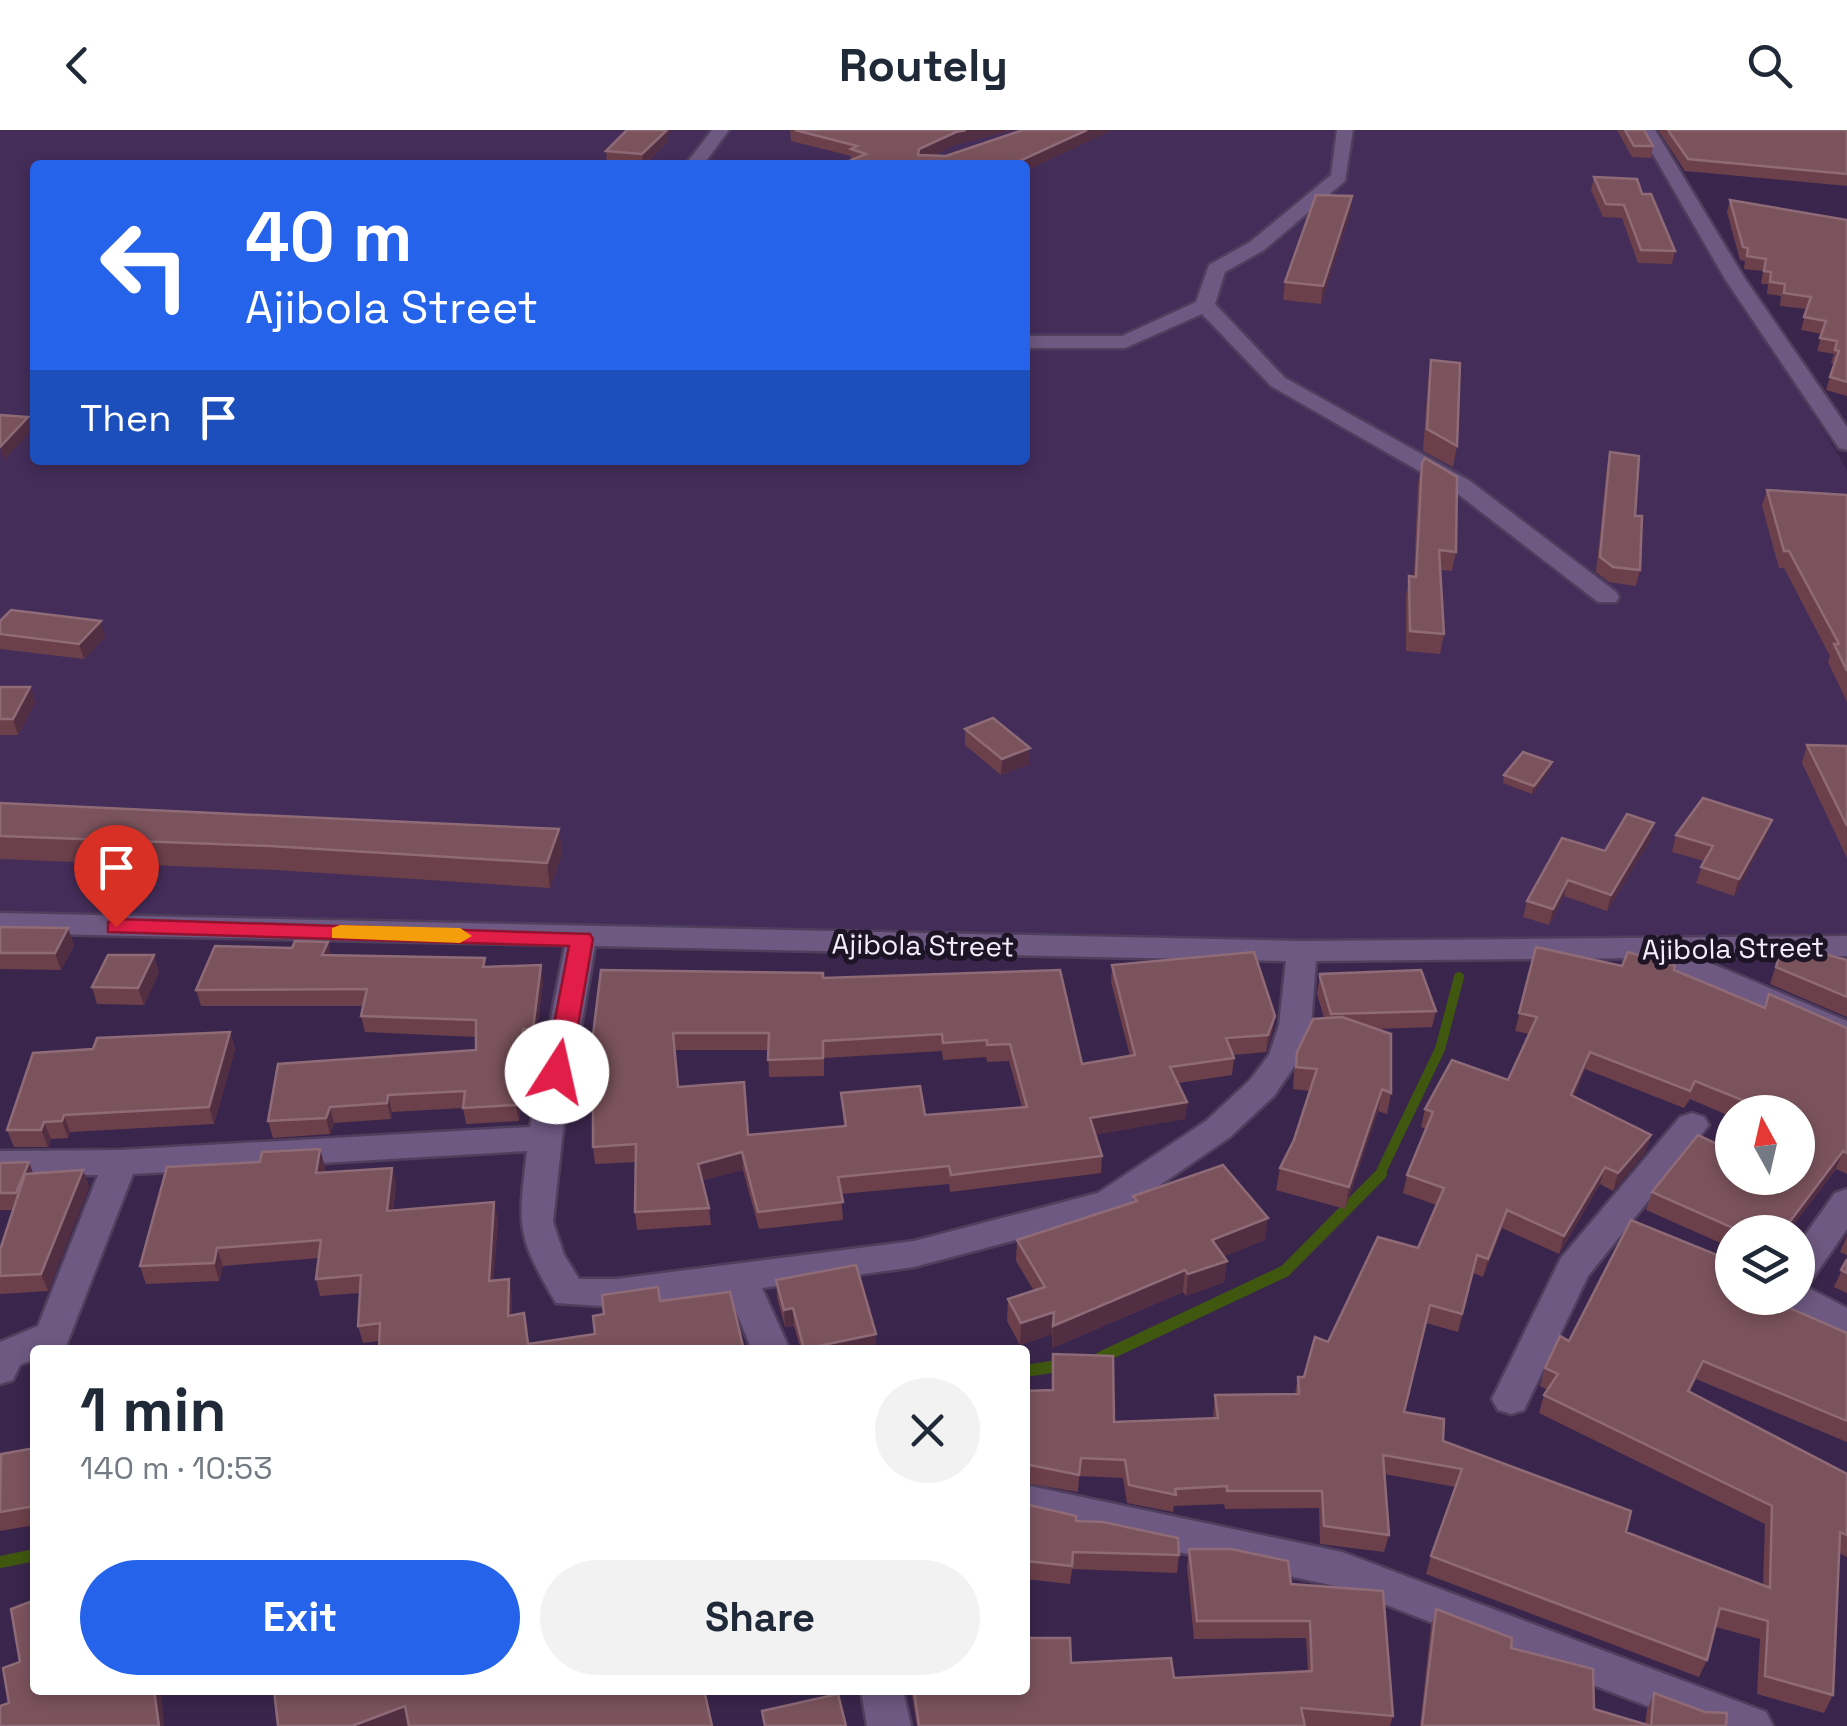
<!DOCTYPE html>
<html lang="en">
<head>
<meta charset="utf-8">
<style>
  body { margin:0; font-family:"Space Grotesk",sans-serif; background:#f2f2f3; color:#1f2937; height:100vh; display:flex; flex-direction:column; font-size:38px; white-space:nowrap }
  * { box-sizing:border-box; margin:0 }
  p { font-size:32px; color:#747a83 }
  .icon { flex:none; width:55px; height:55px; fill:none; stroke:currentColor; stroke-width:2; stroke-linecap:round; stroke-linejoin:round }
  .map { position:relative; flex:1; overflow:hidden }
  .details { position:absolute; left:30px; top:1215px; width:1000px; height:350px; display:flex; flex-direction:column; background:#fff; border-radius:10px; box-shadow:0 5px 15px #0003 }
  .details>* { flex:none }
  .hud { position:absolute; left:30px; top:30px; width:1000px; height:305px; border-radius:10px; box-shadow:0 5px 15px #0003; background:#2563eb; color:#fff; overflow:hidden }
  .needle { width:65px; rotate:352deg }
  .fabs { position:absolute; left:1715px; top:965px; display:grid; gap:20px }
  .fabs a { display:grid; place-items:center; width:100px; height:100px; border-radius:50%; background:#fff; box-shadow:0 5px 15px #0003; font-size:50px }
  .pin { position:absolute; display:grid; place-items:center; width:85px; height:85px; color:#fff; margin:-102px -42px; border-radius:50% 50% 50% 0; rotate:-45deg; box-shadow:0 0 10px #0007 }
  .pin .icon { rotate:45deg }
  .me { position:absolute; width:110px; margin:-55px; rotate:10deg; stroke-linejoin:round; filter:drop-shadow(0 0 8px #0008) }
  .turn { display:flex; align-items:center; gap:35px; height:210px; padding:0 50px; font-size:45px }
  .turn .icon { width:130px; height:130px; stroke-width:2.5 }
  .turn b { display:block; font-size:70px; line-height:85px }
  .then { display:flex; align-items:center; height:95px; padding:0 50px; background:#0003; gap:20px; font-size:38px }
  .round { display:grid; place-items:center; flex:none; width:105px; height:105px; border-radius:52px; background:#f2f2f3 }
  .overview { display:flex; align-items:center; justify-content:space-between; height:170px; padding:0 50px }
  h1 { font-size:60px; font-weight:800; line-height:75px }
  .primary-button { display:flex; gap:20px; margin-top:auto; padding:20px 50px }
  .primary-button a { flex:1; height:115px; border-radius:60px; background:#2563eb; color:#fff; font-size:40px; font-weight:800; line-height:115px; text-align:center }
  .primary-button a+a { background:#f2f2f3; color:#1f2937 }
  header { display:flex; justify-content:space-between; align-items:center; height:130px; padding:0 50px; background:#fff; font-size:45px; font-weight:800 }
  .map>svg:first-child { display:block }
  .built { fill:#442d59; fill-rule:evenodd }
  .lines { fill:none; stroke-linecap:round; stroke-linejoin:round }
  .stream-far1 { stroke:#3f570f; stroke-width:10 }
  .stream { stroke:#3f570f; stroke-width:12 }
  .street-casing { stroke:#4f3f5d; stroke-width:5 }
  .street { fill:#6e5982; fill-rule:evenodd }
  .wall { fill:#6c404a; fill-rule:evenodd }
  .shaded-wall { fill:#522e43 }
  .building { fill:#7b535d; stroke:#8e6b76; stroke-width:2.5; fill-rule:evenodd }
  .route { fill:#e11d48; stroke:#92132f; stroke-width:2.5 }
  .slow { fill:#f59e0b }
  .labels { text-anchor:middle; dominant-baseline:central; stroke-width:10; stroke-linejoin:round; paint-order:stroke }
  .street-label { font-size:28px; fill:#f4edfb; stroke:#1d1425 }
</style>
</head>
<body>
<header><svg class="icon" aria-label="back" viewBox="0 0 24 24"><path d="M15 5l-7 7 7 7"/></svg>Routely<svg class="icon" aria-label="search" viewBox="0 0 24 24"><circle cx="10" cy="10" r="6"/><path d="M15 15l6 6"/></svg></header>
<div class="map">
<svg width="1847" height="1596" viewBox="0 0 1847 1596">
  <rect width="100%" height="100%" fill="#3a264c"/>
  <!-- built -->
  <path class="built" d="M0 0H1641L1847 340V818L1659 822 0 790ZM35 35H1025V330H35Z"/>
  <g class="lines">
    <!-- stream-far1 -->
    <path class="stream-far1" d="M1379 1046 1440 919 1459 847"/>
    <!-- stream -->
    <g class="stream">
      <path d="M1100 1228 1285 1141 1381 1044"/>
      <path d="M1025 1241 1064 1235"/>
      <path d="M0 1432 35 1425"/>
    </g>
    <defs>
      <g id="street">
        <path d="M712 0H729L703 35H685Z"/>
        <path d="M1337 0H1353L1345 51 1264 120 1225 142 1215 174 1285 248 1470 351 1616 462 1619 467 1616 472H1598L1454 361 1271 256 1202 184 1125 218H1025V206H1122L1196 172 1209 135 1250 112 1331 45Z"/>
        <path d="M1639 0H1655L1745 149 1847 297V320L1839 318 1725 149Z"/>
        <path d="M0 783 1302 811 1847 806V826L1696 827 1847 891V914L1648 828 1316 831 1311 895 1300 928 1274 966 1230 1007 1121 1082 914 1137 762 1158 790 1220H752L728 1162 616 1177 556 1173C516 1105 518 1098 527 1021L133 1044 66 1216 35 1220V1229L20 1235 13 1250 0 1254V1212L38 1196 98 1045H0V1021L120 1020 530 997 565 815 0 803ZM595 816 1286 831 1279 895 1269 925 1250 950 1206 991 1098 1063 914 1111 616 1149H579L564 1125 553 1092 562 1008Z"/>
        <path d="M1692 983 1704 987 1709 995 1588 1146 1524 1280 1511 1284 1498 1280 1492 1269 1561 1128 1680 987Z"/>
        <path d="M1847 1059V1099L1811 1151 1801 1154 1847 1178V1210L1785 1177 1780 1168H1798V1115L1835 1063Z"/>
        <path d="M1025 1355 1342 1422 1766 1582 1773 1596H1699L1340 1457 1025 1389Z"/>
        <path d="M861 1560H903L911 1596H867Z"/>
      </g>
    </defs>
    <!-- street casing -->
    <use href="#street" class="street-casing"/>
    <!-- street -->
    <use href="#street" class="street"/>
  </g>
  <!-- wall -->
  <g class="wall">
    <path d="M790 0H1013L955 15 932 26H946L1023 0H1112L1025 41V35L851 30V26L791 11Z"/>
    <path d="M1617 0H1644L1653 16 1651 28 1632 27Z"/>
    <path d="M1658 0H1847V56L1685 41Z"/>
    <path d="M667 6 668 11 644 35 607 32 606 21Z"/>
    <path d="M1594 47 1675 121 1672 134 1638 133 1622 88 1603 87 1591 60Z"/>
    <path d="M1352 66 1350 83 1321 174 1283 170 1285 152Z"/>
    <path d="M1730 70 1847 90V266L1826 260 1834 234 1831 233 1834 224 1817 221 1822 204 1801 200 1807 179 1780 176 1781 166 1767 164 1768 154H1761L1763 141 1744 139 1745 131 1740 130 1727 82Z"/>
    <path d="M1431 230 1457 316 1453 337 1423 321 1428 251Z"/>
    <path d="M1610 322 1635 386 1640 440 1636 456 1609 452 1596 442 1607 337Z"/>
    <path d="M1422 333 1456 422 1452 441 1440 440 1444 504 1440 524 1406 521V466L1409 446H1414L1418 352Z"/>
    <path d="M1767 360 1847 365V572L1828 532 1830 526 1784 438H1779L1762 376Z"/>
    <path d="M0 491 105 507 84 529 0 519Z"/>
    <path d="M0 557H30L35 572 18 605H0Z"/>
    <path d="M965 599 1030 634 1001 645 965 615Z"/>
    <path d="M1807 615 1847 616V728L1802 633Z"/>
    <path d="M1550 640 1532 664 1503 653 1504 645Z"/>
    <path d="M0 673 559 699 562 723 550 758 276 740 0 729Z"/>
    <path d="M1676 705 1766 706 1734 766 1696 753 1704 731 1672 722Z"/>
    <path d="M1650 710 1607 781 1564 766 1549 795 1523 787 1527 771 1605 721Z"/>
    <path d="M0 797 74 815 61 840 0 839Z"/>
    <path d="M328 812 331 825 487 837 543 851 535 916H526L519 991 466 994 463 978 392 982 391 989 334 993 330 1004 273 1008 268 991 476 920V907L365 902 361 886 363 876H201L196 860 292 818Z"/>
    <path d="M1783 813 1847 830V887L1770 854Z"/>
    <path d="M1536 817 1622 836 1674 840 1764 877 1769 864 1847 898V1044L1836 1039 1788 1102H1732V1118L1646 1080 1652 1062 1732 1048H1798V982H1732V987L1690 969 1684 978 1585 939 1574 966 1651 1005 1645 1023 1613 1061 1600 1054 1559 1124 1502 1098 1483 1147 1473 1143 1458 1202 1426 1193 1404 1282 1443 1311 1626 1402 1763 1455 1765 1394 1539 1283 1544 1265 1548 1260 1540 1256 1545 1238 1569 1211 1776 1172 1847 1203V1312L1696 1249 1690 1262 1847 1344V1427L1839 1423 1833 1565 1824 1583 1757 1564 1760 1509 1716 1497 1707 1530 1699 1547 1426 1444 1431 1426 1456 1357 1384 1344 1389 1405 1384 1422 1320 1414 1319 1378 1225 1379 1224 1374 1174 1376 1173 1382 1127 1373 1123 1348 1079 1346 1078 1362 1025 1353V1261L1052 1260 1053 1224 1114 1292 1213 1288 1215 1265 1295 1264 1298 1247H1304L1328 1212 1418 1118 1436 1075 1403 1063 1407 1045 1426 999 1421 997 1425 979 1508 950 1529 904 1515 901Z"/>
    <path d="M1112 835 1275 886 1272 903 1266 922 1233 925 1234 928 1232 945 1178 953 1187 972 1185 989 1096 1004 1102 1026 1101 1043 950 1062 949 1054 841 1064 843 1090 759 1099 743 1040 702 1050 709 1078 711 1095 637 1100 635 1082 636 1032 595 1034 593 1017V905L823 848 1082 934 1130 926 1111 852ZM674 920H768L769 947 824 946V928L942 921 943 930 986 927 987 932 1009 931 1022 977 925 985 841 963 844 996 748 1005 678 957Z"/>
    <path d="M159 842 144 875 97 874 92 857Z"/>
    <path d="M1320 844 1436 881 1432 897 1377 899 1391 963 1387 984 1378 981 1345 1079 1276 1060 1280 1038 1294 1010 1310 961 1293 959 1294 943 1297 922 1324 888 1317 864Z"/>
    <path d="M230 902 235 919 214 994 70 1002 68 1008 51 1009 48 1017H14L7 1000 93 919Z"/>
    <path d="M320 1019 325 1037 324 1043 392 1038 396 1055 393 1080 498 1090 493 1150 512 1166V1185L529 1214 595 1204 660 1171 743 1216 744 1220H379V1211L363 1213 358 1196 360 1163 320 1166 316 1149 318 1128 223 1136 219 1151 146 1154 140 1136 260 1032Z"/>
    <path d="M29 1032 33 1043 83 1040 89 1057 48 1161 0 1164V1120L13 1080H0V1033Z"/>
    <path d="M1133 1066 1265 1110 1224 1126 1227 1131 1224 1152 1186 1166 1183 1162 1052 1218V1204L1020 1215 1007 1191 1008 1169 1034 1161 1016 1131 1017 1110 1133 1072Z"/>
    <path d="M1847 1106V1125L1840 1122Z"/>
    <path d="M1847 1129V1163L1834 1157Z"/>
    <path d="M776 1150 876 1204V1220H801L794 1196 785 1197 777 1167Z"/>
    <path d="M35 1318V1395L0 1401V1327Z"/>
    <path d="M1025 1374 1179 1425 1177 1443 1072 1439 1070 1454 1025 1449Z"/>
    <path d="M1189 1419 1291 1454 1393 1586 1390 1596H917L911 1560H1025L1071 1533 1174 1548 1308 1541 1306 1508 1194 1509 1187 1437Z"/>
    <path d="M1436 1479 1511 1518 1594 1579 1645 1594 1647 1580 1654 1563 1726 1596H1420L1431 1496Z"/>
  </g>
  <!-- shaded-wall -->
  <g class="shaded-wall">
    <path d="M662 0H673L667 6 668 11 643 35 642 24Z"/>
    <path d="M966 0H1013L955 15 919 32 918 25 919 19 956 2Z"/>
    <path d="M1087 0H1112L1025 41V35H1011Z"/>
    <path d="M1352 66 1350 83 1321 174 1323 156Z"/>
    <path d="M28 287 32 300 4 330 0 317Z"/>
    <path d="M101 491 105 507 84 529 79 514Z"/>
    <path d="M30 557 35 572 18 605 13 589Z"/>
    <path d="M1030 618V634L1001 645 1002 629Z"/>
    <path d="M1552 632 1550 640 1532 664 1534 656Z"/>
    <path d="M1772 690 1766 706 1734 766 1739 749Z"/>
    <path d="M1654 693 1650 710 1607 781 1611 765Z"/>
    <path d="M559 699 562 723 550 758 547 733Z"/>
    <path d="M1568 750 1564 766 1549 795 1553 779Z"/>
    <path d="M68 798 74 815 61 840 55 823Z"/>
    <path d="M328 812 332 828 322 825Z"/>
    <path d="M154 825 159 842 144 875 138 858Z"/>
    <path d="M541 835 543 851 535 916 533 899Z"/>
    <path d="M1275 886 1272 903 1266 922 1268 905Z"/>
    <path d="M523 899 526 916 519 991 516 975Z"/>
    <path d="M230 902 235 919 214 994 209 977Z"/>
    <path d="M1590 922 1585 939 1567 983 1571 965Z"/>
    <path d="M1382 959 1378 981 1345 1079 1349 1057Z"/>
    <path d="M388 965 392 982 391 989 387 973Z"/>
    <path d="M1187 972 1185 989 1089 1006 1090 988Z"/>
    <path d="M330 977 334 993 330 1004 326 988Z"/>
    <path d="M64 985 70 1002 68 1008 62 991Z"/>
    <path d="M44 992 51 1009 48 1017 41 1000Z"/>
    <path d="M1651 1005 1645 1023 1613 1061 1618 1043Z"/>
    <path d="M320 1019 325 1037 321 1061 316 1043Z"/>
    <path d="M1843 1021 1836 1039 1788 1102H1782Z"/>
    <path d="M742 1022 743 1040 700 1051 698 1034Z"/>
    <path d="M29 1032 35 1049 23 1080 16 1063Z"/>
    <path d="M1605 1037 1600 1054 1559 1124 1564 1106Z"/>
    <path d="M392 1038 396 1055 391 1098 387 1081Z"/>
    <path d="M83 1040 89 1057 48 1161 41 1144Z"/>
    <path d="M494 1072 498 1090 492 1168 489 1151Z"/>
    <path d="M1507 1080 1502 1098 1483 1147 1488 1129Z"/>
    <path d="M1268 1088 1265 1110 1209 1132 1212 1110Z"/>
    <path d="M217 1118 223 1136 219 1151 214 1133Z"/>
    <path d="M1227 1131 1224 1152 1186 1166 1188 1144Z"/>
    <path d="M1185 1140 1183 1162 1052 1218 1053 1196Z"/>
    <path d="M509 1149 512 1166V1204L508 1186Z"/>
    <path d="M793 1178 794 1196 785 1197 784 1180Z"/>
    <path d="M1054 1182 1052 1204 1020 1215 1021 1193Z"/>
    <path d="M876 1204V1220H804V1219Z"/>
    <path d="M154 1560H161L164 1596H159Z"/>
    <path d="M405 1576 411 1594 407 1596H352Z"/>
  </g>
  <!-- building -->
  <g class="building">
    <path d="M627 0H667L642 24 606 21Z"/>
    <path d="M795 0H966L956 2 919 19 918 25 946 26 1023 0H1087L1011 35H840L866 24 851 19 857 16Z"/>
    <path d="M1625 0H1644L1653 16H1634Z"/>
    <path d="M1668 0H1847V44L1688 29Z"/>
    <path d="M1594 47 1637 49 1642 64H1651L1675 121 1641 120 1624 75 1606 74Z"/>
    <path d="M1316 65 1352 66 1323 156 1285 152Z"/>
    <path d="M1730 70 1847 90V252L1830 247 1839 221 1835 220 1837 211 1820 208 1826 191 1804 187 1811 167 1784 163 1785 154 1770 152 1771 142 1764 141 1766 129 1747 126 1748 118 1743 117Z"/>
    <path d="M1431 230 1460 233 1457 316 1427 299Z"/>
    <path d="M0 285 28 287 0 317Z"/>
    <path d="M1610 322 1639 326 1635 386H1642L1640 440 1613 437 1600 427Z"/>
    <path d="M1425 328 1457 347 1456 422 1439 420 1444 504 1410 501 1409 446 1416 447 1422 333Z"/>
    <path d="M1767 360 1847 365V541L1834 514H1839L1789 421H1784Z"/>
    <path d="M11 480 101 491 79 514 0 504V491Z"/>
    <path d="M0 557H30L13 589H0Z"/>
    <path d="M993 588 1030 618 1002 629 965 599Z"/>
    <path d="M1807 615 1847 616V696Z"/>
    <path d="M1523 622 1552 632 1534 656 1504 645Z"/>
    <path d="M1703 668 1772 690 1739 749 1701 737 1713 716 1676 705Z"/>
    <path d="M0 673 559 699 547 733 270 716 0 706Z"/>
    <path d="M1627 684 1654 693 1611 765 1568 750 1553 779 1527 771 1562 708 1605 721Z"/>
    <path d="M0 797 68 798 55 823H0Z"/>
    <path d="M295 811 328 812 322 825 485 828 483 837 541 835 533 899H523L516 975 463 978 465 961 388 965 387 973 330 977 326 988 268 991 278 934 476 920V890L361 886 367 859 196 860 215 816 292 818Z"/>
    <path d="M1783 813 1847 830V867L1776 837Z"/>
    <path d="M1536 817 1622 836 1628 822 1675 836 1674 840 1765 878 1769 864 1847 898V1023L1843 1021 1782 1102H1740V1101L1652 1062 1698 1005 1732 1021V1048H1798V982H1772L1695 951 1690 961 1590 922 1571 965 1651 1005 1618 1043 1605 1037 1564 1106 1507 1080 1488 1129 1477 1125 1462 1184 1430 1175 1404 1282 1444 1289 1443 1311 1631 1381 1626 1402 1770 1458 1772 1376 1544 1265 1558 1244 1545 1238 1560 1206 1569 1211 1631 1090 1732 1131V1168H1778L1776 1172 1847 1203V1291L1703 1231 1688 1261 1847 1344V1405L1840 1402 1833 1565 1765 1546 1768 1491 1720 1478 1707 1530 1431 1426 1462 1339 1383 1325 1389 1405 1324 1396 1322 1361H1227V1356L1175 1359 1176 1365 1129 1355 1125 1330 1081 1328 1079 1345 1025 1334V1261L1053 1260V1224L1113 1226 1114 1292 1218 1288 1215 1265 1299 1264 1298 1247H1304L1315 1207 1328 1212 1378 1107 1418 1118 1444 1058 1407 1045 1433 982 1425 979 1452 930 1508 950 1537 887 1519 883Z"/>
    <path d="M1254 822 1275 886 1268 905 1226 908 1234 928 1170 937 1187 972 1090 988 1102 1026 951 1045 949 1036 838 1047 843 1072 758 1082 742 1022 698 1034 709 1078 635 1082 636 1014 593 1017V905L601 840 823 843V848L1060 840 1082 934 1135 925 1112 835ZM673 903H769L768 930 823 928V911L942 904 943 913 987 910V915L1010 914 1027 977 925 985 920 956 841 963 846 996 748 1005 744 952 678 957Z"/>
    <path d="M108 825H154L138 858 92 857Z"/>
    <path d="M1421 840 1436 881 1331 884 1320 847V844Z"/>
    <path d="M1342 887 1391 904V963L1382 959 1349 1057 1280 1038 1294 1010 1317 939 1296 937 1297 922 1313 889Z"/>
    <path d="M230 902 209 977 64 985 62 991 44 992 41 1000H7L33 923 93 919 97 908Z"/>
    <path d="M320 1019 316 1043 392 1038 387 1081 494 1072 489 1151 509 1149 508 1186 524 1183 528 1214 595 1204 593 1186 604 1184 602 1165 658 1157 660 1171 730 1162 743 1216 727 1220H379L380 1193 358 1196 361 1145 316 1149 321 1110 217 1118 214 1133 140 1136 167 1037 260 1032 262 1022Z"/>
    <path d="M29 1032 16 1063H0V1033Z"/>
    <path d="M1223 1035 1268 1088 1212 1110 1227 1131 1188 1144 1185 1140 1053 1196 1054 1182 1021 1193 1008 1169 1045 1157 1017 1110 1137 1071 1133 1066Z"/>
    <path d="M83 1040 41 1144 0 1146V1120L25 1044Z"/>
    <path d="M1847 1129V1143L1841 1140Z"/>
    <path d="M856 1135 876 1204 804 1219 793 1178 784 1180 776 1150Z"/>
    <path d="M35 1318V1376L0 1382 1 1324Z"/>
    <path d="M1025 1374 1076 1386V1391L1103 1392 1178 1408 1179 1425 1073 1422 1072 1436 1025 1431Z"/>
    <path d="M1189 1419H1231L1288 1431 1291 1454 1383 1461 1393 1586 1301 1578 1305 1596H919L914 1560H1025V1508H1070L1071 1533 1171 1528 1174 1548 1312 1541 1310 1491H1197Z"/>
    <path d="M35 1470V1560H154L159 1596H0V1576L9 1573 3 1538 20 1532 11 1479Z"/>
    <path d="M1436 1479 1512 1508 1511 1518 1593 1539 1594 1579 1651 1596H1422Z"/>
    <path d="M274 1560H704L712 1596H409L405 1576 352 1596H278Z"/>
    <path d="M1654 1563 1705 1582 1727 1583 1726 1596H1651Z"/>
    <path d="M838 1564 846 1596H765L762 1581Z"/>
  </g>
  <!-- route -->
  <path class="route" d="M116 789 590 804 593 809 570 942 557 950 545 942 569 816 108 802V792Z"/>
  <!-- slow -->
  <path class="slow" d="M340 795 460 798 472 806 460 813 332 808V798Z"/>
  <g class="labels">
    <!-- street labels -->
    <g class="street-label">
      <text transform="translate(923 815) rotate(1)">Ajibola Street</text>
      <text transform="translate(1733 818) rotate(-1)">Ajibola Street</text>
    </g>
  </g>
</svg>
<div class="fabs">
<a><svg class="needle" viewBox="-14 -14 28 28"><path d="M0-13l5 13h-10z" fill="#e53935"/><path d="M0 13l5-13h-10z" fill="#747a83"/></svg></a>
<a><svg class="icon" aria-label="layers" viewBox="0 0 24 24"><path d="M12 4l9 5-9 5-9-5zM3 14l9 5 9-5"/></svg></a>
</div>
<div class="pin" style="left:116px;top:797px;background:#d93025"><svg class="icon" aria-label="arrive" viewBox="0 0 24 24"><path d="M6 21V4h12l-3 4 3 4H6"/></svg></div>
<svg class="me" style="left:557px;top:942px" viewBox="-20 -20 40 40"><circle r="19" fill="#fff"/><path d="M0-13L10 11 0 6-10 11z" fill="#e11d48"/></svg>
<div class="hud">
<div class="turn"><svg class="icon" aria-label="left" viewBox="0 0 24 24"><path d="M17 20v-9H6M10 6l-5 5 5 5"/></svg><div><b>40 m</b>Ajibola Street</div></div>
<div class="then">Then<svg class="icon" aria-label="arrive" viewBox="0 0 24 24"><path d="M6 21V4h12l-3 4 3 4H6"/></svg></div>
</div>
<section class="details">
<div class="overview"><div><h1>1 min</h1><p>140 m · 10:53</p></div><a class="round"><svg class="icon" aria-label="close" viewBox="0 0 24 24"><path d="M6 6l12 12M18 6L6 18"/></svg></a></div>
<div class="primary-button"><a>Exit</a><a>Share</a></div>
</section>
</div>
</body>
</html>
